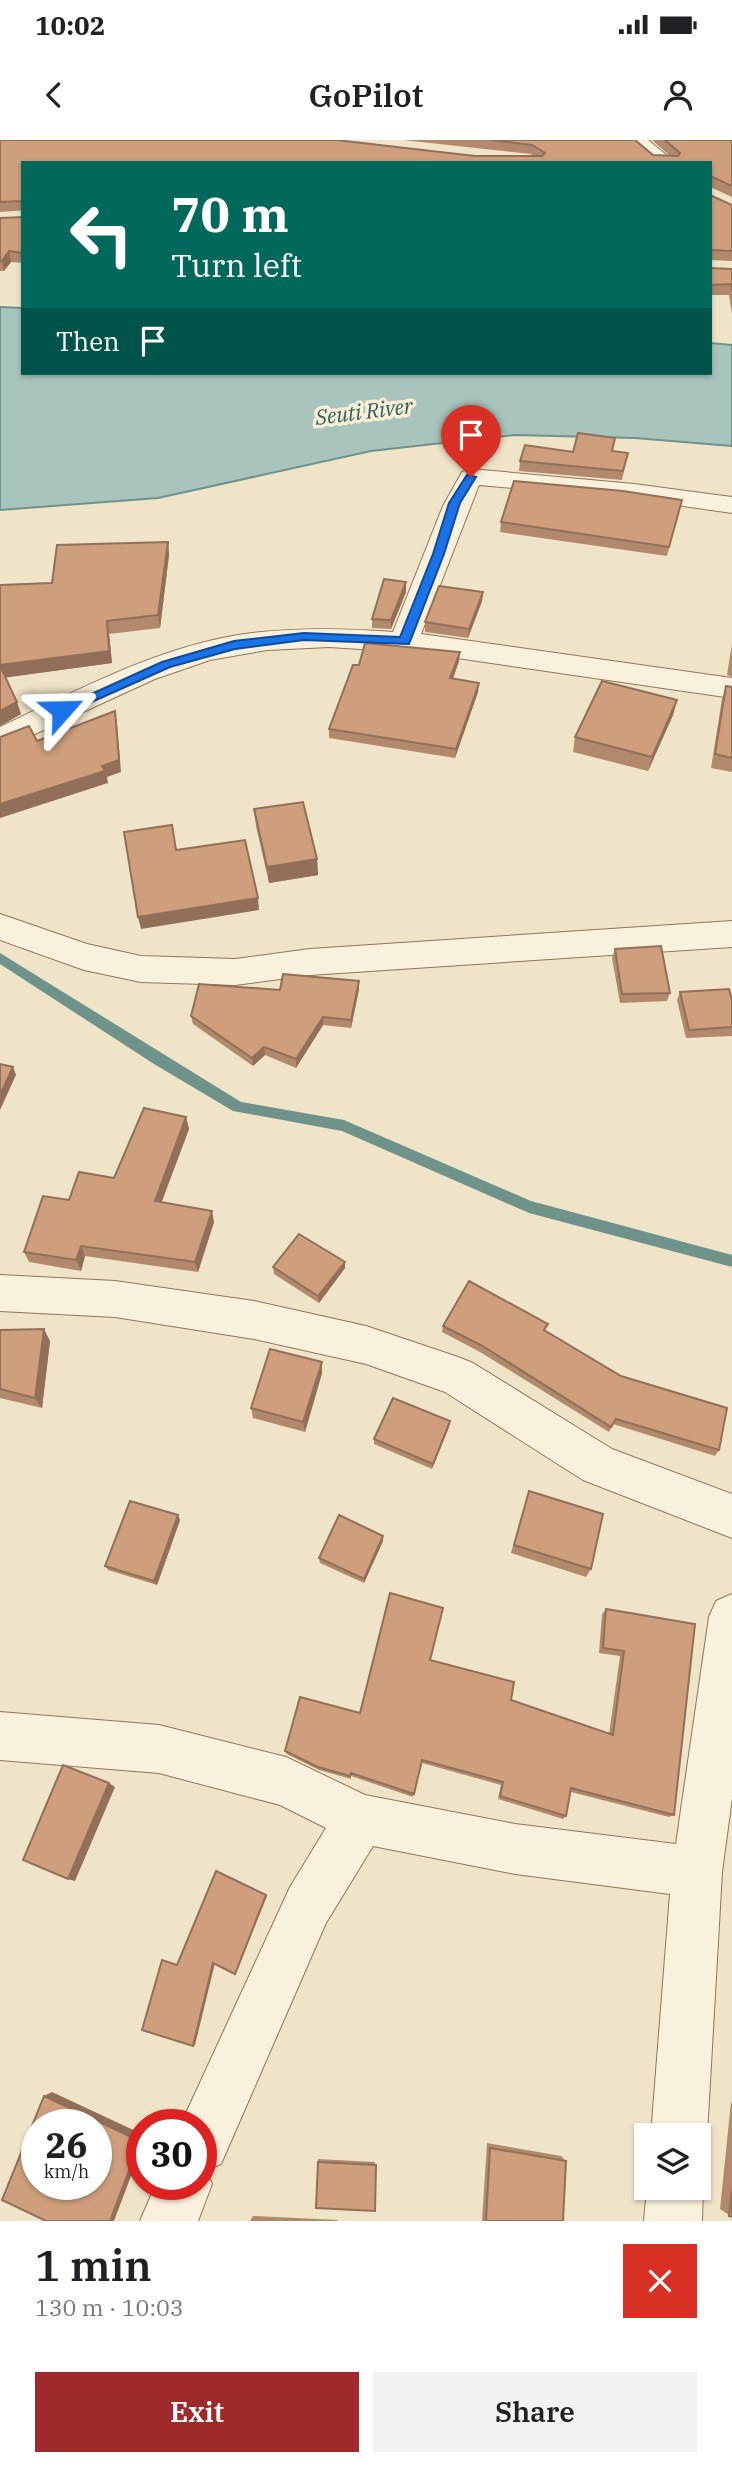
<!DOCTYPE html>
<html lang="en">
<head>
<meta charset="utf-8">
<style>
  body { margin:0; font-family:"IBM Plex Serif",serif; background:#f2f2f2; color:#202124; height:100vh; display:flex; flex-direction:column; font-size:26px; white-space:nowrap }
  * { box-sizing:border-box; margin:0 }
  p { font-size:23px; color:#757577 }
  .icon { flex:none; width:38px; height:38px; fill:none; stroke:currentColor; stroke-width:2; stroke-linecap:round; stroke-linejoin:round }
  .map { position:relative; height:2081px; overflow:hidden }
  .details { display:flex; flex-direction:column; background:#fff; flex:1 }
  .details>* { flex:none }
  .guide { position:absolute; left:21px; top:21px; width:691px; height:214px; border-radius:0px; box-shadow:0 2px 5px #0004; background:#00695c; color:#fff; overflow:hidden }
  .tools { position:absolute; left:634px; top:1983px; display:grid; gap:14px }
  .tools a { display:grid; place-items:center; width:77px; height:77px; border-radius:0px; background:#fff; box-shadow:0 2px 5px #0004; font-size:35px }
  .speed { position:absolute; left:21px; top:1969px; display:flex; gap:14px; font-size:35px; font-weight:700; text-align:center }
  .speed>* { display:grid; place-content:center; width:91px; height:91px; border-radius:50%; background:#fff; box-shadow:0 2px 5px #0004; line-height:1 }
  .speed small { font-size:18px; font-weight:400 }
  .speed .limit { border:10px solid #d22; background:#fff; color:#111 }
  .pin { position:absolute; display:grid; place-items:center; width:60px; height:60px; color:#fff; margin:-72px -30px; border-radius:50% 50% 50% 0; rotate:-45deg; box-shadow:0 0 7px #0007 }
  .pin .icon { rotate:45deg }
  .me { position:absolute; width:77px; margin:-38px; rotate:65deg; stroke-linejoin:round; filter:drop-shadow(0 0 5px #0008) }
  .turn { display:flex; align-items:center; gap:24px; height:147px; padding:0 35px; font-size:32px }
  .turn .icon { width:91px; height:91px; stroke-width:2.5 }
  .turn b { display:block; font-size:49px; line-height:60px }
  .then { display:flex; align-items:center; height:66px; padding:0 35px; background:#0003; gap:14px; font-size:26px }
  .round { display:grid; place-items:center; flex:none; width:74px; height:74px; border-radius:0px; background:#f2f2f2 }
  .overview { display:flex; align-items:center; justify-content:space-between; height:119px; padding:0 35px }
  h1 { font-size:42px; font-weight:600; line-height:52px }
  .primary-button { display:flex; gap:14px; margin-top:auto; padding:14px 35px }
  .primary-button a { flex:1; height:80px; border-radius:0px; background:#9e2a2b; color:#fff; font-size:28px; font-weight:600; line-height:80px; text-align:center }
  .primary-button a+a { background:#f2f2f2; color:#202124 }
  .status { display:flex; justify-content:space-between; align-items:center; height:49px; padding:0 35px; background:#fff; direction:ltr }
  .status svg { height:19px; fill:currentColor }
  header { display:flex; justify-content:space-between; align-items:center; height:91px; padding:0 35px; background:#fff; font-size:32px; font-weight:600 }
  .map>svg:first-child { display:block }
  .water { fill:#a9c4bc; stroke:#6f938a; stroke-width:2 }
  .lines { fill:none; stroke-linecap:round; stroke-linejoin:round }
  .stream { fill:#6f938a; fill-rule:evenodd }
  .minor-casing { stroke:#8d765c; stroke-width:2 }
  .minor { fill:#faf1dc; fill-rule:evenodd }
  .wall { fill:#b2896c }
  .shaded-wall { fill:#916f58 }
  .building { fill:#cf9f7d; stroke:#916f58; stroke-width:2; fill-rule:evenodd }
  .route { fill:#1a73e8; stroke:#114b97; stroke-width:2 }
  .labels { text-anchor:middle; dominant-baseline:central; stroke-width:7; stroke-linejoin:round; paint-order:stroke }
  .far-water-label { font-size:21px; font-style:italic; fill:#2f5d5a; stroke:#f7eed8 }
</style>
</head>
<body>
<div class="status"><b>10:02</b><svg viewBox="0 0 49 12"><path d="M0 12V9h3v3zM5 12V6h3v6zM10 12V3h3v9zM15 12V0h3v12zM26 1h20v11H26zM47 4h2v5h-2z"/></svg></div>
<header><svg class="icon" aria-label="back" viewBox="0 0 24 24"><path d="M15 5l-7 7 7 7"/></svg>GoPilot<svg class="icon" aria-label="person" viewBox="0 0 24 24"><circle cx="12" cy="8" r="4"/><path d="M4 21q1-7 8-7t8 7"/></svg></header>
<div class="map">
<svg width="732" height="2081" viewBox="0 0 732 2081">
  <rect width="100%" height="100%" fill="#f0e4c8"/>
  <!-- water -->
  <path class="water" d="M0 167 23 168V233H710L711 203 732 205V306L635 298 515 295 371 311 158 358 0 370Z"/>
  <g class="lines">
    <!-- stream -->
    <path class="stream" d="M0 813 241 962 344 980 531 1061 732 1115V1127L529 1073 342 991 233 971 154 924 0 824Z"/>
    <defs>
      <g id="minor">
        <path d="M626 0H648L676 23H653Z"/>
        <path d="M471 329 634 344 732 357V373L634 359 479 345 421 494 732 538V558L423 513 329 507 267 510 210 520 155 539 0 610V587C76 551 154 509 238 495 290 487 341 488 393 492L443 366 462 332Z"/>
        <path d="M0 774 87 804 141 816 235 819 310 809 732 781V807L310 835 235 845 141 842 84 830 0 800Z"/>
        <path d="M0 1135 115 1141 254 1161 366 1186 458 1217 473 1223 612 1309 732 1354V1398L583 1340 445 1252 366 1224 254 1199 115 1177 0 1171Z"/>
        <path d="M732 1454V1658L722 1732 707 1995 699 2015 698 1995H651L670 1754 515 1734 373 1706 326 1783 221 2024 206 2030 212 2044 198 2081H140L156 2044H201V1984H181L290 1747 326 1688 280 1665 159 1633 0 1620V1572L159 1585 286 1617 365 1655 515 1684 676 1704 709 1477 716 1461Z"/>
        <path d="M698 2036 703 2048 702 2081H644L647 2048H698Z"/>
      </g>
    </defs>
    <!-- minor casing -->
    <use href="#minor" class="minor-casing"/>
    <!-- minor -->
    <use href="#minor" class="minor"/>
  </g>
  <!-- wall -->
  <g class="wall">
    <path d="M0 0 475 16H533L531 14 403 0H635L653 15 670 16 652 0H732V57L710 47V23L0 72Z"/>
    <path d="M710 55 732 65V121L710 120Z"/>
    <path d="M23 77V123L11 122 4 131H0V78Z"/>
    <path d="M710 128 732 129V174L729 155H710Z"/>
    <path d="M613 311 628 313 622 340 519 331 520 321 573 312Z"/>
    <path d="M682 360 667 416 500 392 501 382Z"/>
    <path d="M168 402 169 415 160 488 109 494 112 523 5 537 21 574 0 586V445L52 443Z"/>
    <path d="M406 442V452L391 489 372 488V479Z"/>
    <path d="M483 452 482 461 468 498 425 492V482Z"/>
    <path d="M732 504V537L727 535Z"/>
    <path d="M459 521 453 538 478 552 455 618 329 598V589L359 525Z"/>
    <path d="M726 546 732 547V632L711 628 722 559Z"/>
    <path d="M677 560 673 575 648 631 573 612 575 597Z"/>
    <path d="M254 669 317 719 318 735 269 743 256 686Z"/>
    <path d="M615 809 670 853 667 861 620 863 612 818Z"/>
    <path d="M359 849 351 888 323 885 296 928 265 915 253 926 193 884 191 876 280 850Z"/>
    <path d="M680 852 732 860V896L686 898 677 860Z"/>
    <path d="M186 977 189 989 161 1062 214 1082 198 1132 85 1116 81 1131 29 1122 24 1112 69 1060 114 1038Z"/>
    <path d="M273 1127 345 1128 319 1163 274 1134Z"/>
    <path d="M443 1186 546 1191 719 1310 715 1316 613 1284 609 1292 480 1212 442 1192Z"/>
    <path d="M0 1190 50 1201 42 1268 0 1258Z"/>
    <path d="M322 1233 305 1292 253 1278 251 1268Z"/>
    <path d="M450 1281 449 1287 432 1329 374 1304V1299Z"/>
    <path d="M529 1351 591 1429 586 1437 511 1413Z"/>
    <path d="M178 1375 180 1380 157 1445 108 1430 105 1426Z"/>
    <path d="M383 1401 364 1443 320 1423 319 1418Z"/>
    <path d="M606 1469 695 1484 674 1675 669 1677 571 1652 566 1676 563 1679 498 1659 501 1645 422 1623 413 1657 351 1636V1639L319 1630 287 1614 285 1611 360 1573 430 1520 511 1560 609 1594 620 1516 599 1513 602 1474Z"/>
    <path d="M731 1962 732 1963V2077L720 2069Z"/>
    <path d="M487 2003 561 2016 566 2021 563 2081H482Z"/>
    <path d="M318 2019 375 2022V2071L318 2022Z"/>
    <path d="M253 2076 338 2080 337 2081H250Z"/>
  </g>
  <!-- shaded-wall -->
  <g class="shaded-wall">
    <path d="M9 111 11 122 4 131 2 121Z"/>
    <path d="M168 402 169 415 160 488 158 475Z"/>
    <path d="M406 442V452L391 489V480Z"/>
    <path d="M483 452 482 461 468 498 469 489Z"/>
    <path d="M107 481 109 494 112 523 3 538 0 525Z"/>
    <path d="M460 512 459 521 450 547V538Z"/>
    <path d="M479 543 478 552 455 618 456 609Z"/>
    <path d="M677 560 673 575 648 631 652 617Z"/>
    <path d="M17 562 21 574 0 586V571Z"/>
    <path d="M115 571 117 584 121 632 107 637 108 643 0 678V664L102 626Z"/>
    <path d="M317 719 318 735 269 743 267 727Z"/>
    <path d="M258 758 259 770 141 789 138 777Z"/>
    <path d="M359 841V849L351 888V880Z"/>
    <path d="M323 877V885L296 928V919Z"/>
    <path d="M264 907 265 915 253 926 252 918Z"/>
    <path d="M13 927 16 935 0 970V955Z"/>
    <path d="M186 977 189 989 158 1072 155 1061Z"/>
    <path d="M212 1071 214 1082 198 1132 195 1122Z"/>
    <path d="M81 1106 85 1116 81 1131 76 1120Z"/>
    <path d="M345 1122V1128L319 1163 318 1156Z"/>
    <path d="M44 1189 50 1201 42 1268 35 1258Z"/>
    <path d="M322 1222V1233L305 1292 303 1282Z"/>
    <path d="M450 1281 449 1287 432 1329 433 1324Z"/>
    <path d="M178 1375 180 1380 157 1445 154 1441Z"/>
    <path d="M383 1396V1401L364 1443V1439Z"/>
    <path d="M109 1643 115 1647 75 1741 68 1739Z"/>
    <path d="M266 1755 267 1756 236 1833 235 1834Z"/>
    <path d="M213 1823H215L195 1905 193 1906Z"/>
    <path d="M52 1952 142 1994V2007L114 2081H110L44 1956Z"/>
  </g>
  <!-- building -->
  <g class="building">
    <path d="M0 0H336L475 16H542L545 13 532 5 491 0H635L653 15 678 16 680 13 665 0H732V46L713 37 710 38V23H23V61L0 62Z"/>
    <path d="M710 55 732 65V111L710 110Z"/>
    <path d="M23 77V113L9 111 2 121H0V78Z"/>
    <path d="M710 128 732 129V151L731 144 710 145Z"/>
    <path d="M578 293 615 298 612 311 628 313 623 331 520 321 525 305 573 312Z"/>
    <path d="M514 341 623 351 682 360 669 407 501 382Z"/>
    <path d="M168 402 158 475 107 481 109 511 0 525V445L52 443 57 405Z"/>
    <path d="M384 439 406 442 391 480 372 479Z"/>
    <path d="M439 446 483 452 469 489 425 482Z"/>
    <path d="M365 503 460 512 450 538 479 543 456 609 329 589 353 525H359Z"/>
    <path d="M0 526 17 562 0 571Z"/>
    <path d="M602 541 677 560 652 617 575 597Z"/>
    <path d="M726 546 732 547V618L715 614Z"/>
    <path d="M115 571 119 620 102 626 105 631 0 664V597L29 586 37 601Z"/>
    <path d="M303 662 317 719 267 727 254 669Z"/>
    <path d="M172 685 176 710 245 700 258 758 138 777 124 692Z"/>
    <path d="M661 806 670 853 622 854 615 809Z"/>
    <path d="M283 834 359 841 351 880 323 877 296 919 264 907 252 918 191 876 199 844 280 850Z"/>
    <path d="M729 849 732 860V887L689 890 680 852Z"/>
    <path d="M0 924 13 927 0 955Z"/>
    <path d="M144 968 186 977 155 1061 212 1071 195 1122 81 1106 76 1120 24 1112 43 1056 69 1060 79 1032 114 1038Z"/>
    <path d="M299 1094 345 1122 318 1156 273 1127Z"/>
    <path d="M469 1141 548 1184 544 1190 621 1236 727 1268 719 1310 616 1279 611 1287 481 1205 443 1186Z"/>
    <path d="M44 1189 35 1258 0 1249V1190Z"/>
    <path d="M270 1209 322 1222 303 1282 251 1268Z"/>
    <path d="M393 1258 450 1281 433 1324 374 1299Z"/>
    <path d="M529 1351 603 1374 591 1429 514 1405Z"/>
    <path d="M130 1361 178 1375 154 1441 105 1426Z"/>
    <path d="M339 1375 383 1396 364 1439 319 1418Z"/>
    <path d="M390 1453 443 1468 430 1520 514 1542 511 1560 613 1595 624 1511 603 1508 606 1469 695 1484 674 1675 571 1648 566 1676 500 1656 503 1642 422 1620 414 1654 351 1633 350 1636 318 1627 285 1611 300 1557 360 1573Z"/>
    <path d="M63 1625 109 1643 68 1739 23 1720Z"/>
    <path d="M216 1731 266 1755 235 1834 213 1823 193 1906 142 1890 162 1820 177 1825Z"/>
    <path d="M44 1956 140 2001 110 2081H46L2 2060ZM37 1984H96V2044H37Z"/>
    <path d="M490 2008 566 2021 563 2081H486Z"/>
    <path d="M318 2022 376 2025 375 2071 316 2068Z"/>
    <path d="M732 2050V2077L729 2076Z"/>
  </g>
  <!-- route -->
  <path class="route" d="M467 335 476 337 460 363 444 414 409 504 304 500 235 509 170 527 67 573H58L56 570 162 522 234 501 304 493 400 497 433 414 449 363Z"/>
  <g class="labels">
    <!-- far-water labels -->
    <g class="far-water-label">
      <text transform="translate(364 271) rotate(-7)">Seuti River</text>
    </g>
  </g>
</svg>
<div class="tools">
<a><svg class="icon" aria-label="layers" viewBox="0 0 24 24"><path d="M12 4l9 5-9 5-9-5zM3 14l9 5 9-5"/></svg></a>
</div>
<div class="speed"><div>26<small>km/h</small></div><div class="limit">30</div></div>
<div class="pin" style="left:471px;top:337px;background:#d93025"><svg class="icon" aria-label="arrive" viewBox="0 0 24 24"><path d="M6 21V4h12l-3 4 3 4H6"/></svg></div>
<svg class="me" style="left:62px;top:570px" viewBox="-20 -20 40 40"><path d="M0-17L14 15 0 8-14 15z" fill="#1a73e8" stroke="#fff" stroke-width="4"/></svg>
<div class="guide">
<div class="turn"><svg class="icon" aria-label="left" viewBox="0 0 24 24"><path d="M17 20v-9H6M10 6l-5 5 5 5"/></svg><div><b>70 m</b>Turn left</div></div>
<div class="then">Then<svg class="icon" aria-label="arrive" viewBox="0 0 24 24"><path d="M6 21V4h12l-3 4 3 4H6"/></svg></div>
</div>
</div>
<section class="details">
<div class="overview"><div><h1>1 min</h1><p>130 m · 10:03</p></div><a class="round" style="background:#d93025;color:#fff"><svg class="icon" aria-label="close" viewBox="0 0 24 24"><path d="M6 6l12 12M18 6L6 18"/></svg></a></div>
<div class="primary-button"><a>Exit</a><a>Share</a></div>
</section>
</body>
</html>
